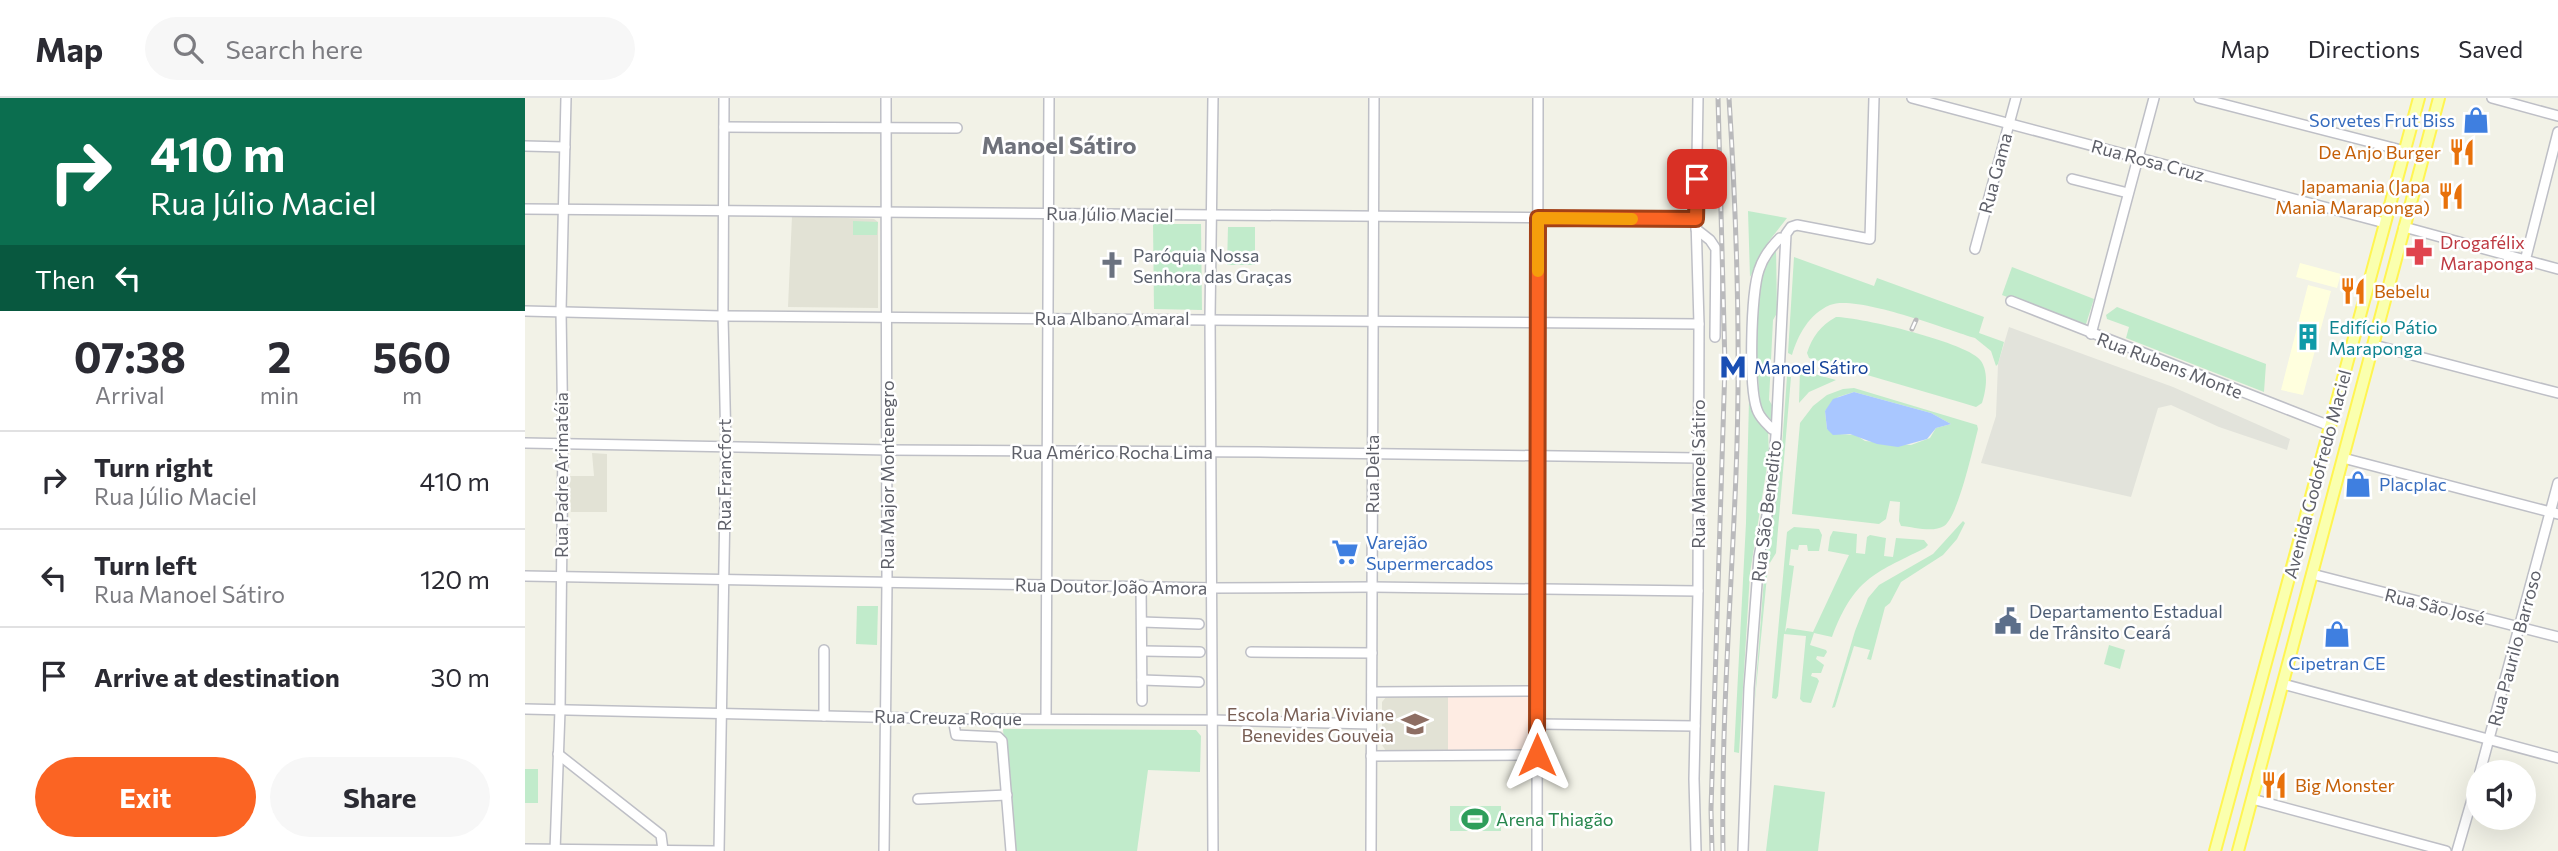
<!DOCTYPE html>
<html lang="en">
<head>
<meta charset="utf-8">
<style>
  body { margin:0; font-family:Commissioner,sans-serif; background:#f7f7f7; color:#2b2b33; height:100vh; display:flex; flex-direction:column; font-size:26px; white-space:nowrap }
  * { box-sizing:border-box; margin:0 }
  p { font-size:23px; color:#7c7c81 }
  .icon { flex:none; width:38px; height:38px; fill:none; stroke:currentColor; stroke-width:2; stroke-linecap:round; stroke-linejoin:round }
  .map { position:relative; flex:1; overflow:hidden }
  .drawer { display:flex; flex-direction:column; background:#fff; width:525px }
  .drawer>* { flex:none }
  .banner { background:#0b6e4f; color:#fff; overflow:hidden }
  .tools { position:absolute; left:1941px; top:662px; display:grid; gap:14px }
  .tools a { display:grid; place-items:center; width:70px; height:70px; border-radius:50%; background:#fff; box-shadow:0 7px 28px #0002; font-size:35px }
  .pin { position:absolute; display:grid; place-items:center; width:60px; height:60px; color:#fff; margin:-30px; border-radius:14px; box-shadow:0 4px 10px #0006 }
  .me { position:absolute; width:77px; margin:-38px; rotate:0deg; stroke-linejoin:round; filter:drop-shadow(0 0 5px #0008) }
  .turn { display:flex; align-items:center; gap:24px; height:147px; padding:0 35px; font-size:32px }
  .turn .icon { width:91px; height:91px; stroke-width:2.5 }
  .turn b { display:block; font-size:49px; line-height:60px }
  .then { display:flex; align-items:center; height:66px; padding:0 35px; background:#0003; gap:14px; font-size:26px }
  .eta { display:flex; justify-content:space-evenly; align-items:center; height:119px; text-align:center }
  .eta b { font-size:42px; font-weight:700; line-height:49px }
  .cta { display:flex; gap:14px; margin-top:auto; padding:14px 35px }
  .cta a { flex:1; height:80px; border-radius:42px; background:#fb6423; color:#fff; font-size:28px; font-weight:700; line-height:80px; text-align:center }
  .cta a+a { background:#f7f7f7; color:#2b2b33 }
  ul { padding:0; list-style:none }
  li { display:flex; align-items:center; gap:21px; height:98px; padding:0 35px; border-top:2px solid #e1e1e2 }
  li div { flex:1 }
  li b { display:block; font-size:26px }
  li em { font-style:normal }
  header { display:flex; align-items:center; gap:42px; box-sizing:border-box; height:98px; padding:0 35px; background:#fff; border-bottom:2px solid #e1e1e2 }
  header strong { font-size:33px }
  nav { display:flex; gap:38px; margin-inline-start:auto; font-size:24px }
  .search { width:490px; height:63px; background:#f7f7f7; display:flex; align-items:center; gap:18px; box-sizing:border-box; padding:0 24px; border-radius:38px; color:#7c7c81; font-size:26px }
  main { display:flex; flex:1; min-height:0 }
  .map>svg:first-child { display:block }
  .commercial { fill:#ffffde }
  .industrial { fill:#e2e3db }
  .education { fill:#e2e2d5 }
  .medical { fill:#feece3 }
  .green { fill:#c1ebcb; fill-rule:evenodd }
  .water { fill:#a9c7ff }
  .lines { fill:none; stroke-linecap:round; stroke-linejoin:round }
  .minor-casing { stroke:#bebfc6; stroke-width:12 }
  .major-casing { stroke:#fff552; stroke-width:14 }
  .minor { stroke:#fff; stroke-width:9 }
  .major { stroke:#faffae; stroke-width:10 }
  .rail-casing { stroke:#bababc; stroke-width:5 }
  .rail { stroke:#fff; stroke-width:2.5; stroke-dasharray:8; stroke-linecap:butt }
  .route-casing { stroke:#a34117; stroke-width:18 }
  .route { stroke:#fb6423; stroke-width:12 }
  .slow { stroke:#f59e0b; stroke-width:12 }
  .labels { text-anchor:middle; dominant-baseline:central; stroke-width:5; stroke-linejoin:round; paint-order:stroke }
  .shop-label { font-size:18px; fill:#366cbe; stroke:#fff; text-anchor:start }
  .food-label { font-size:18px; fill:#c56008; stroke:#fff; text-anchor:end }
  .street-label { font-size:18px; fill:#5e6069; stroke:#fff }
  .health-label { font-size:18px; fill:#be3a42; stroke:#fff; text-anchor:start }
  .worship-label { font-size:18px; fill:#5b616d; stroke:#fff; text-anchor:start }
  .culture-label { font-size:18px; fill:#0d838f; stroke:#fff; text-anchor:start }
  .transit-label { font-size:18px; fill:#164399; stroke:#fff; text-anchor:start }
  .service-label { font-size:18px; fill:#4e5e75; stroke:#fff; text-anchor:start }
  .education-label { font-size:18px; fill:#785e54; stroke:#fff; text-anchor:end }
  .leisure-label { font-size:18px; fill:#27864d; stroke:#fff; text-anchor:start }
  .district-label { font-size:24px; font-weight:bold; fill:#6f727b; stroke:#fff }
</style>
</head>
<body>
<header>
<strong>Map</strong>
<div class="search"><svg class="icon" aria-label="search" viewBox="0 0 24 24"><circle cx="10" cy="10" r="6"/><path d="M15 15l6 6"/></svg>Search here</div>
<nav><a>Map</a><a>Directions</a><a>Saved</a></nav>
</header>
<main>
<section class="drawer">
<div class="banner">
<div class="turn"><svg class="icon" aria-label="right" viewBox="0 0 24 24"><path d="M7 20v-9h11M14 6l5 5-5 5"/></svg><div><b>410 m</b>Rua Júlio Maciel</div></div>
<div class="then">Then<svg class="icon" aria-label="left" viewBox="0 0 24 24"><path d="M17 20v-9H6M10 6l-5 5 5 5"/></svg></div>
</div>
<div class="eta">
<div><b>07:38</b><p>Arrival</p></div>
<div><b>2</b><p>min</p></div>
<div><b>560</b><p>m</p></div>
</div>
<ul>
<li><svg class="icon" aria-label="right" viewBox="0 0 24 24"><path d="M7 20v-9h11M14 6l5 5-5 5"/></svg><div><b>Turn right</b><p>Rua Júlio Maciel</p></div><em>410 m</em></li>
<li><svg class="icon" aria-label="left" viewBox="0 0 24 24"><path d="M17 20v-9H6M10 6l-5 5 5 5"/></svg><div><b>Turn left</b><p>Rua Manoel Sátiro</p></div><em>120 m</em></li>
<li><svg class="icon" aria-label="arrive" viewBox="0 0 24 24"><path d="M6 21V4h12l-3 4 3 4H6"/></svg><div><b>Arrive at destination</b></div><em>30 m</em></li>
</ul>
<div class="cta"><a>Exit</a><a>Share</a></div>
</section>
<div class="map">
<svg width="2033" height="753" viewBox="0 0 2033 753">
  <rect width="100%" height="100%" fill="#f2f2e7"/>
  <!-- commercial -->
  <g class="commercial">
    <path d="M1775 165 1816 176 1812 190 1771 179Z"/>
    <path d="M1783 187 1806 193 1778 297 1756 292Z"/>
  </g>
  <!-- industrial -->
  <path class="industrial" d="M1484 229 1648 289 1765 341 1762 352 1694 329 1646 307 1633 310 1606 399 1456 365 1471 318 1473 266Z"/>
  <!-- education -->
  <g class="education">
    <path d="M267 118 349 121 353 124V210L263 209Z"/>
    <path d="M67 355 82 356V414H46L44 378H69Z"/>
    <path d="M862 598H923V652L861 653 857 647V604Z"/>
  </g>
  <!-- medical -->
  <path class="medical" d="M923 598H1003V651L923 652Z"/>
  <!-- green -->
  <g class="green">
    <path d="M1223 113 1262 120 1244 143 1225 179Z"/>
    <path d="M328 123 353 124 352 137H328Z"/>
    <path d="M628 126H676L677 212 629 211Z"/>
    <path d="M703 129H730V167H702Z"/>
    <path d="M1251 149 1252 215 1248 222 1244 302 1247 307 1246 322 1237 314 1235 306C1232 256 1222 193 1251 149Z"/>
    <path d="M1269 159 1349 188 1352 180 1459 219 1454 235 1479 244 1473 266 1471 268 1466 253 1450 240C1421 231 1330 196 1305 207 1284 216 1273 237 1267 257L1263 255Z"/>
    <path d="M1487 169 1569 201 1560 229 1477 197Z"/>
    <path d="M1592 209 1741 266 1739 294 1601 240 1604 229 1582 221 1581 217Z"/>
    <path d="M1311 219C1335 219 1445 245 1456 263 1464 275 1461 293 1457 305L1451 309 1438 305 1284 260 1282 255C1287 239 1296 227 1311 219Z"/>
    <path d="M1275 272 1311 282 1284 294 1274 305Z"/>
    <path d="M1262 278 1266 279 1251 455 1243 468 1229 611 1241 453 1250 408 1257 348Z"/>
    <path d="M1329 290 1452 327 1453 331C1448 350 1433 419 1419 428 1408 435 1389 429 1376 428L1374 423 1375 404 1365 403 1361 421 1354 426 1267 416 1275 325 1288 308 1302 297 1318 291ZM1329 294 1406 315 1426 326 1411 330 1405 340 1386 347 1340 343 1331 337 1314 336 1302 331 1300 313 1313 299Z"/>
    <path d="M1224 302 1232 320 1243 333 1244 356 1225 475 1214 655 1209 654 1221 425Z"/>
    <path d="M1438 423 1440 425 1432 441 1418 457 1376 484 1365 505 1360 509 1346 562 1342 561 1345 552 1329 548 1310 609 1307 610 1330 533 1343 500 1354 487 1408 456Z"/>
    <path d="M1269 429 1294 431 1297 437 1294 453H1283L1282 447H1274L1273 452 1266 451 1264 467 1269 468 1260 534 1262 530 1288 534 1324 457 1303 453 1305 439 1308 433 1332 436 1331 455 1340 456 1342 439 1345 437 1361 440 1359 458 1368 459 1371 440 1399 442 1403 447 1400 450C1348 476 1329 481 1307 539L1289 535 1285 547 1301 552 1302 554 1299 559 1292 558 1291 561 1299 567 1296 575H1287L1286 578 1292 580 1294 583 1286 605 1278 604 1275 601 1281 538 1259 536 1253 598 1251 601 1247 600 1262 434Z"/>
    <path d="M332 508H353L352 547 331 546Z"/>
    <path d="M1584 547 1600 552 1595 571 1579 566Z"/>
    <path d="M478 631 671 632 676 638 675 674 623 672 612 753H488Z"/>
    <rect x="0" y="671" width="13" height="34"/>
    <path d="M1249 687 1300 694 1293 753H1241Z"/>
    <rect x="925" y="708" width="51" height="25"/>
  </g>
  <!-- water -->
  <path class="water" d="M1329 294 1406 315 1426 326 1411 330 1402 341 1373 349 1352 346 1325 336 1308 337 1302 331 1300 313 1308 301Z"/>
  <g class="lines">
    <defs>
      <g id="minor">
        <path d="M688 0 685 220 688 753"/>
        <path d="M1387 0 1860 125"/>
        <path d="M1674 0 1880 53"/>
        <path d="M1967 0 2033 18"/>
        <path d="M199 29 432 30"/>
        <path d="M0 48 40 49"/>
        <path d="M1547 81 1603 95"/>
        <path d="M0 111 1171 121"/>
        <path d="M1879 129 2033 171"/>
        <path d="M1171 131 1185 142 1191 151 1190 239"/>
        <path d="M1450 151 1491 0"/>
        <path d="M2000 163 2033 34"/>
        <path d="M1486 203 1805 328"/>
        <path d="M0 213 198 218 1174 226"/>
        <path d="M1566 236 1629 0"/>
        <path d="M1849 247 2033 295"/>
        <path d="M1247 331C1242 326 1236 321 1233 314 1223 293 1226 194 1234 172 1238 159 1246 149 1255 140"/>
        <path d="M0 345 362 352 735 354 1173 360"/>
        <path d="M1818 360 2033 416"/>
        <path d="M1787 476 2033 539"/>
        <path d="M0 478 688 490 847 489 1173 493"/>
        <path d="M616 487 617 603"/>
        <path d="M617 524 674 526"/>
        <path d="M618 553 675 554"/>
        <path d="M726 554 847 555"/>
        <path d="M617 582 674 584"/>
        <path d="M1758 586 2033 660"/>
        <path d="M847 594 1012 593"/>
        <path d="M0 611 428 621 688 622 846 626"/>
        <path d="M299 618V552"/>
        <path d="M521 620 524 0"/>
        <path d="M428 621 431 637 473 639 477 643 486 753"/>
        <path d="M1012 626 1170 628"/>
        <path d="M33 656 136 737 138 752"/>
        <path d="M846 658 1012 657"/>
        <path d="M1955 674 2033 385"/>
        <path d="M393 701 482 697"/>
        <path d="M1727 701 1921 753"/>
        <path d="M0 751 189 753"/>
        <path d="M30 753 35 612 38 346 36 213 41 0"/>
        <path d="M194 753 201 349 198 218 199 0"/>
        <path d="M359 753 362 485 361 0"/>
        <path d="M846 753 849 0"/>
        <path d="M1012 753 1013 0"/>
        <path d="M1171 753 1169 681 1173 493 1174 226 1171 121 1173 0"/>
        <path d="M1218 753 1224 590 1234 459 1246 396 1251 337 1261 136 1266 129 1272 127 1345 141 1349 0"/>
        <path d="M1932 753 1953 681"/>
      </g>
      <g id="major">
        <path d="M1690 753 1894 0"/>
        <path d="M1713 753 1914 0"/>
      </g>
    </defs>
    <!-- minor casing -->
    <use href="#minor" class="minor-casing"/>
    <!-- major casing -->
    <use href="#major" class="major-casing"/>
    <!-- minor -->
    <use href="#minor" class="minor"/>
    <!-- major -->
    <use href="#major" class="major"/>
    <defs>
      <g id="rail">
        <path d="M1387 231 1391 222"/>
        <path d="M1187 753 1186 711 1200 267 1193 0"/>
        <path d="M1198 753C1196 627 1206 502 1211 376 1216 251 1212 126 1204 0"/>
      </g>
    </defs>
    <!-- rail casing -->
    <use href="#rail" class="rail-casing"/>
    <!-- rail -->
    <use href="#rail" class="rail"/>
  </g>
  <g class="lines">
    <defs>
      <path id="route" d="M1012 657 1013 120 1171 121 1172 81"/>
    </defs>
    <!-- route casing -->
    <use href="#route" class="route-casing"/>
    <!-- route -->
    <use href="#route" class="route"/>
    <!-- slow -->
    <path class="slow" d="M1013 173V120L1107 121"/>
  </g>
  <!-- icons -->
  <defs>
    <symbol id="shop-bare" viewBox="-9 -9 18 18"><path d="M-5-2.5h2.3a2.7 3.5 0 0 1 5.4 0H5L5.5 6h-11ZM-1.5-2.5h3a1.5 2.3 0 0 0-3 0Z" fill="#3f7fe0" stroke="#fff" stroke-width="2.5" paint-order="stroke"/></symbol>
    <symbol id="restaurant-bare" viewBox="-9 -9 18 18"><path d="M-5-6h1v4h1v-4h1v4h1v-4h1v5L-1.5 .5V6h-2V.5L-5-1ZM5-6V6H3V1.5H1.5Q1.5-4 5-6Z" fill="#e8710a" stroke="#fff" stroke-width="2.5" paint-order="stroke"/></symbol>
    <symbol id="pharmacy-bare" viewBox="-9 -9 18 18"><path d="M-2-6h4v4h4v4h-4v4h-4v-4h-4v-4h4Z" fill="#e0444e" stroke="#fff" stroke-width="2.5" paint-order="stroke"/></symbol>
    <symbol id="church-bare" viewBox="-9 -9 18 18"><path d="M-1.2-6h2.4v3.5h3.3v2.4h-3.3V6h-2.4V-.1h-3.3v-2.4h3.3Z" fill="#6b7280" stroke="#fff" stroke-width="2.5" paint-order="stroke"/></symbol>
    <symbol id="building-bare" viewBox="-9 -9 18 18"><path d="M-4-6H4V6H1V3H-1V6H-4ZM-2.5-4.3h1.7v1.8h-1.7ZM.8-4.3h1.7v1.8H.8ZM-2.5-1h1.7V.8h-1.7ZM.8-1h1.7V.8H.8Z" fill="#0f9aa8" stroke="#fff" stroke-width="2.5" paint-order="stroke"/></symbol>
    <symbol id="metro-bare" viewBox="-9 -9 18 18"><path d="M-5.5 5V-5H-3L0 0L3-5H5.5V5H3V-.5L0 4L-3-.5V5Z" fill="#1a4fb4" stroke="#fff" stroke-width="2.5" paint-order="stroke"/></symbol>
    <symbol id="supermarket-bare" viewBox="-9 -9 18 18"><path d="M-6-5.5h2.5l.6 2H6L4.5 2H-2.5L-4.4-4H-6ZM-1.5 3.2a1.3 1.3 0 1 0 .1 0ZM3 3.2a1.3 1.3 0 1 0 .1 0Z" fill="#3f7fe0" stroke="#fff" stroke-width="2.5" paint-order="stroke"/></symbol>
    <symbol id="civic-bare" viewBox="-9 -9 18 18"><path d="M-.6-6.5H3V-4.5H.6V-3L4-1V1h2V6H-6V1h2V-1L-.6-3ZM-1.2 2.5V6h2.4V2.5Z" fill="#5c6f8a" stroke="#fff" stroke-width="2.5" paint-order="stroke"/></symbol>
    <symbol id="school-bare" viewBox="-9 -9 18 18"><path d="M0-5L7-2L0 1L-7-2ZM-4 1L0 2.5L4 1V4Q0 6-4 4Z" fill="#8d6e63" stroke="#fff" stroke-width="2.5" paint-order="stroke"/></symbol>
    <symbol id="stadium-bare" viewBox="-9 -9 18 18"><path d="M0-5a6.5 5 0 1 0 0 10a6.5 5 0 1 0 0-10ZM-3.5-1.8h7v3.6h-7Z" fill="#2e9e5b" stroke="#fff" stroke-width="2.5" paint-order="stroke"/></symbol>
  </defs>
  <g fill-rule="evenodd">
    <use href="#shop-bare" x="1932" y="3" width="38" height="38"/>
    <use href="#restaurant-bare" x="1918" y="35" width="38" height="38"/>
    <use href="#restaurant-bare" x="1907" y="79" width="38" height="38"/>
    <use href="#pharmacy-bare" x="1875" y="135" width="38" height="38"/>
    <use href="#church-bare" x="568" y="148" width="38" height="38"/>
    <use href="#restaurant-bare" x="1809" y="174" width="38" height="38"/>
    <use href="#building-bare" x="1764" y="220" width="38" height="38"/>
    <use href="#metro-bare" x="1189" y="250" width="38" height="38"/>
    <use href="#shop-bare" x="1814" y="367" width="38" height="38"/>
    <use href="#supermarket-bare" x="801" y="435" width="38" height="38"/>
    <use href="#civic-bare" x="1464" y="504" width="38" height="38"/>
    <use href="#shop-bare" x="1793" y="517" width="38" height="38"/>
    <use href="#school-bare" x="871" y="607" width="38" height="38"/>
    <use href="#restaurant-bare" x="1730" y="668" width="38" height="38"/>
    <use href="#stadium-bare" x="931" y="702" width="38" height="38"/>
  </g>
  <g class="labels">
    <!-- shop labels -->
    <g class="shop-label">
      <text x="1930" y="22" text-anchor="end">Sorvetes Frut Biss</text>
      <text x="1854" y="386">Placplac</text>
      <text x="841" y="444">Varejão<tspan x="841" dy="21">Supermercados</tspan></text>
      <text x="1812" y="565" text-anchor="middle">Cipetran CE</text>
    </g>
    <!-- food labels -->
    <g class="food-label">
      <text x="1916" y="54">De Anjo Burger</text>
      <text x="1905" y="88">Japamania (Japa<tspan x="1905" dy="21">Mania Maraponga)</tspan></text>
      <text x="1849" y="193" text-anchor="start">Bebelu</text>
      <text x="1770" y="687" text-anchor="start">Big Monster</text>
    </g>
    <!-- street labels -->
    <g class="street-label">
      <text transform="translate(1623 62) rotate(15)">Rua Rosa Cruz</text>
      <text transform="translate(1470 75) rotate(-75)">Rua Gama</text>
      <text transform="translate(585 116) rotate(1)">Rua Júlio Maciel</text>
      <text x="587" y="220">Rua Albano Amaral</text>
      <text transform="translate(1645 267) rotate(21)">Rua Rubens Monte</text>
      <text x="587" y="354">Rua Américo Rocha Lima</text>
      <text transform="translate(847 376) rotate(-90)">Rua Delta</text>
      <text transform="translate(1173 376) rotate(-90)">Rua Manoel Sátiro</text>
      <text transform="translate(1792 376) rotate(-75)">Avenida Godofredo Maciel</text>
      <text transform="translate(36 377) rotate(-90)">Rua Padre Arimatéia</text>
      <text transform="translate(199 377) rotate(-90)">Rua Francfort</text>
      <text transform="translate(362 377) rotate(-90)">Rua Major Montenegro</text>
      <text transform="translate(1241 413) rotate(-83)">Rua São Benedito</text>
      <text transform="translate(586 488) rotate(1)">Rua Doutor João Amora</text>
      <text transform="translate(1910 508) rotate(14)">Rua São José</text>
      <text transform="translate(1989 550) rotate(-75)">Rua Paurilo Barroso</text>
      <text transform="translate(423 619) rotate(1)">Rua Creuza Roque</text>
    </g>
    <!-- health labels -->
    <g class="health-label">
      <text x="1915" y="144">Drogafélix<tspan x="1915" dy="21">Maraponga</tspan></text>
    </g>
    <!-- worship labels -->
    <g class="worship-label">
      <text x="608" y="157">Paróquia Nossa<tspan x="608" dy="21">Senhora das Graças</tspan></text>
    </g>
    <!-- culture labels -->
    <g class="culture-label">
      <text x="1804" y="229">Edifício Pátio<tspan x="1804" dy="21">Maraponga</tspan></text>
    </g>
    <!-- transit labels -->
    <g class="transit-label">
      <text x="1229" y="269">Manoel Sátiro</text>
    </g>
    <!-- service labels -->
    <g class="service-label">
      <text x="1504" y="513">Departamento Estadual<tspan x="1504" dy="21">de Trânsito Ceará</tspan></text>
    </g>
    <!-- education labels -->
    <g class="education-label">
      <text x="869" y="616">Escola Maria Viviane<tspan x="869" dy="21">Benevides Gouveia</tspan></text>
    </g>
    <!-- leisure labels -->
    <g class="leisure-label">
      <text x="971" y="721">Arena Thiagão</text>
    </g>
    <!-- district labels -->
    <g class="district-label">
      <text x="534" y="46">Manoel Sátiro</text>
    </g>
  </g>
</svg>
<div class="tools">
<a><svg class="icon" aria-label="sound" viewBox="0 0 24 24"><path d="M4 9h4l5-4v14l-5-4H4zM17 9q2 3 0 6"/></svg></a>
</div>
<div class="pin" style="left:1172px;top:81px;background:#d93025"><svg class="icon" aria-label="arrive" viewBox="0 0 24 24"><path d="M6 21V4h12l-3 4 3 4H6"/></svg></div>
<svg class="me" style="left:1012px;top:657px" viewBox="-20 -20 40 40"><path d="M0-17L14 15 0 8-14 15z" fill="#fb6423" stroke="#fff" stroke-width="4"/></svg>
</div>
</main>
</body>
</html>
